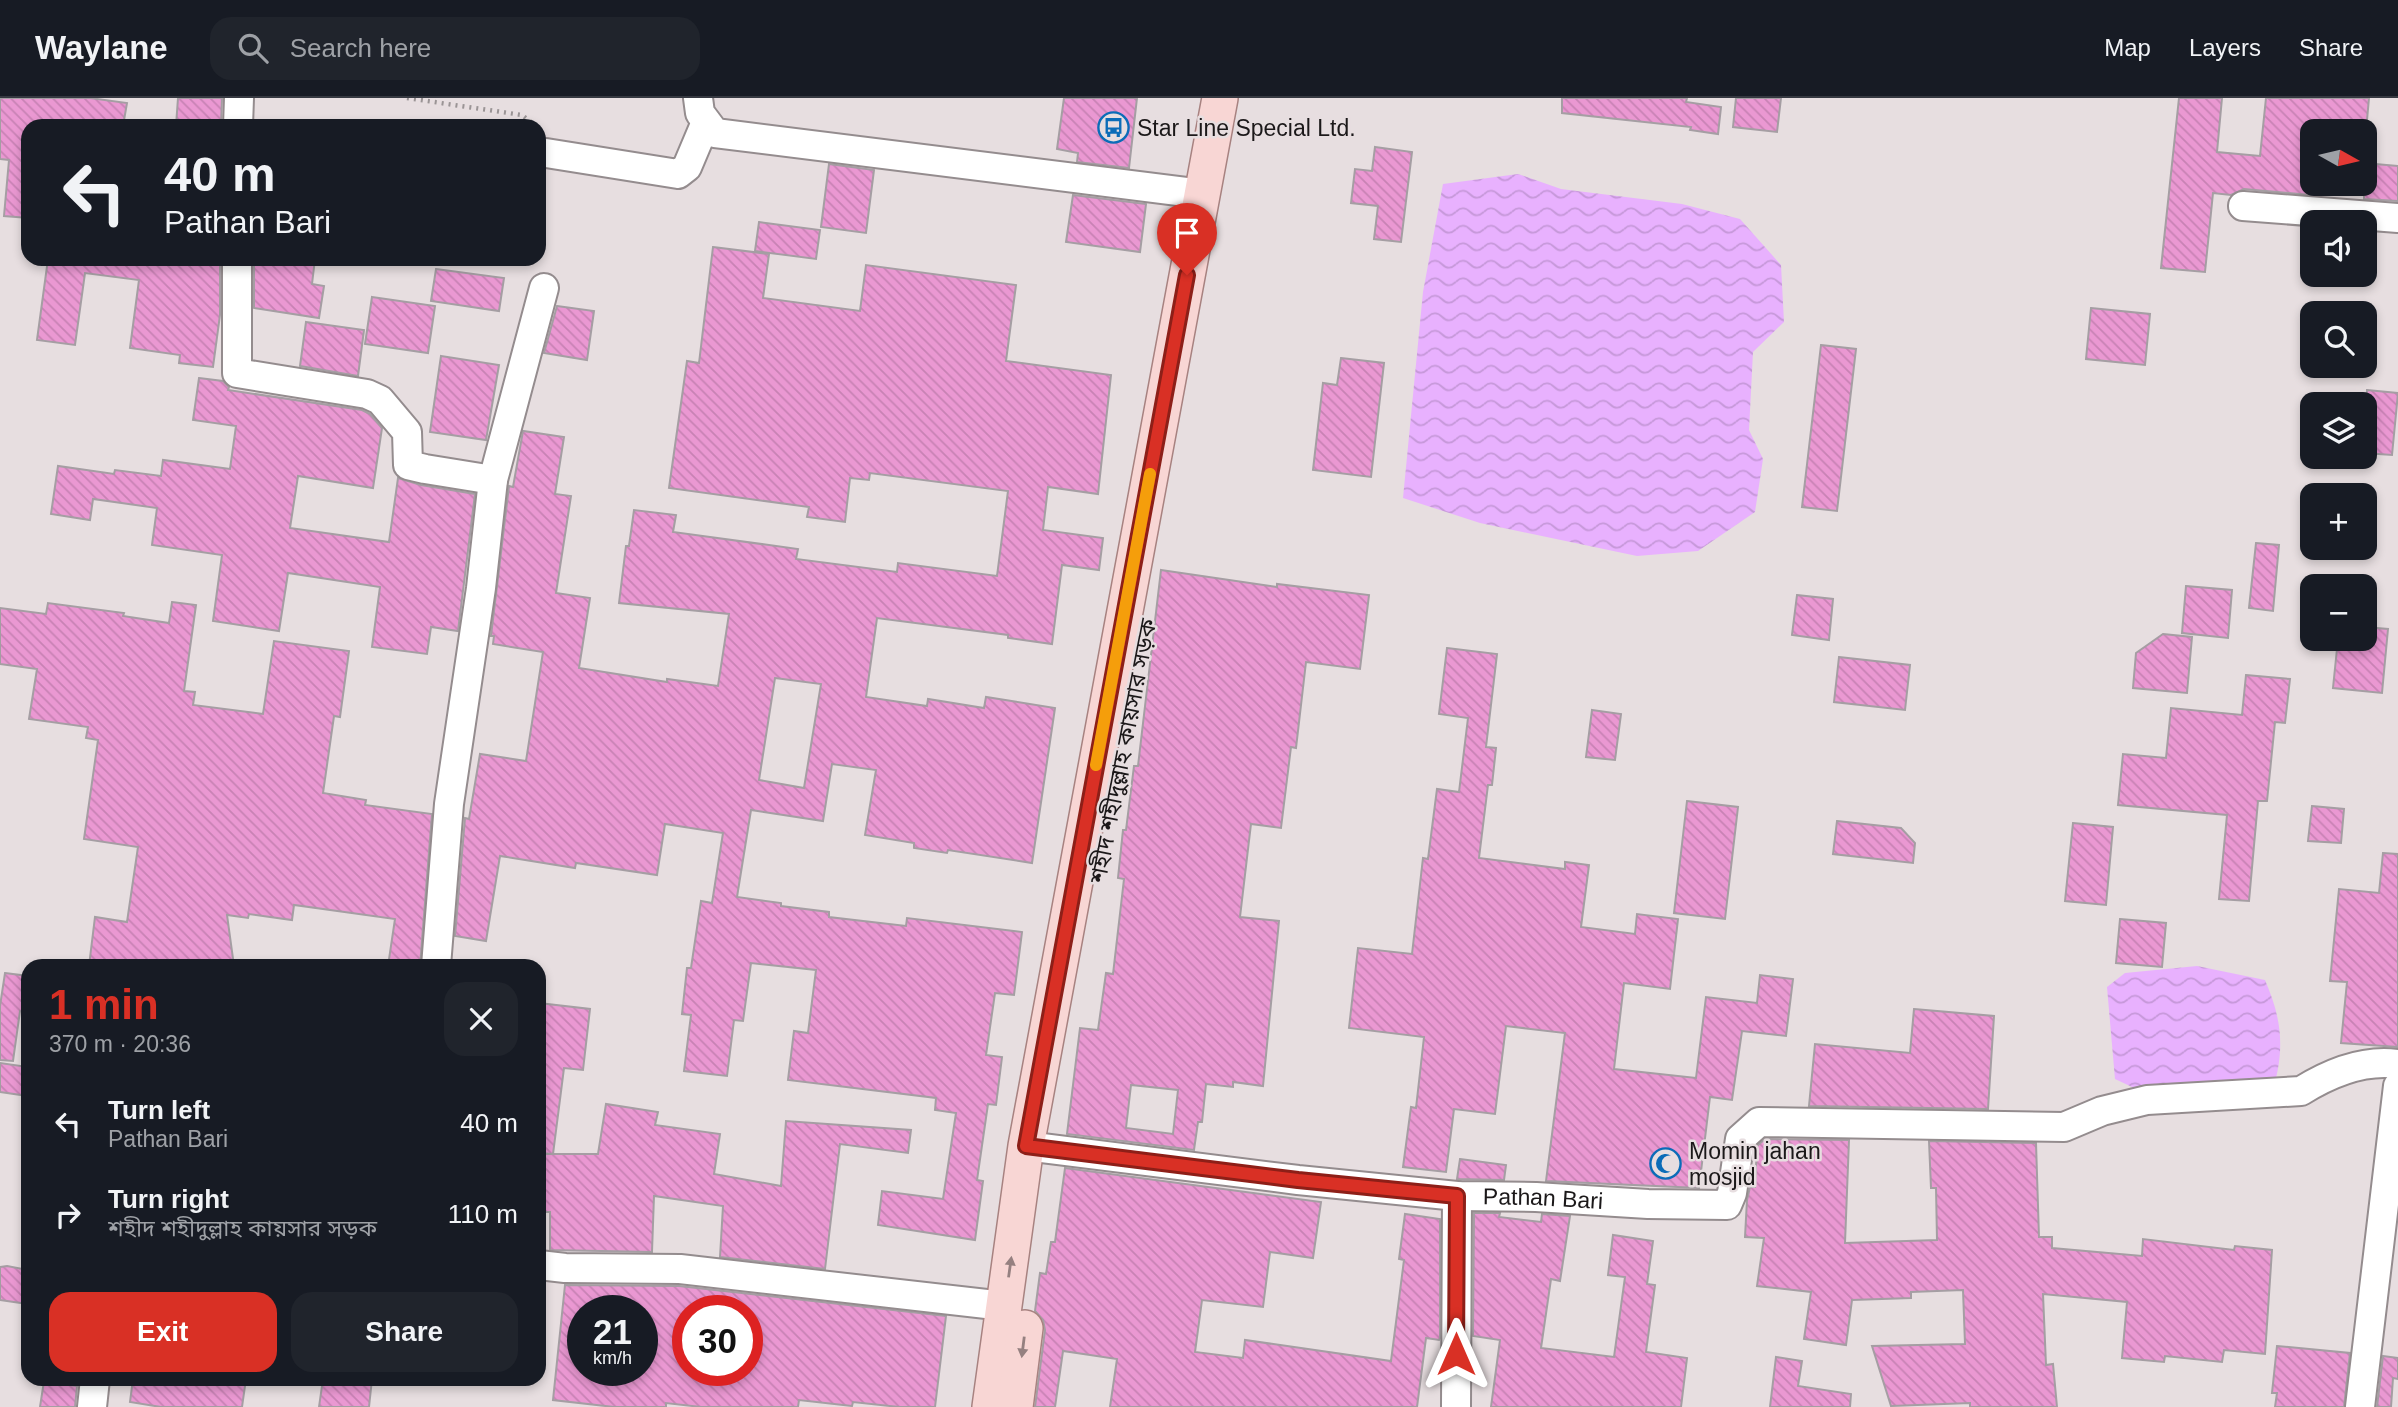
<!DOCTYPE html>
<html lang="en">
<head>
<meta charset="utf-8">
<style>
  body { margin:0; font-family:Helvetica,"Noto Sans Bengali",sans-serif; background:#20242c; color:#f1f3f6; height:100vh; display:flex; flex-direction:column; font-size:26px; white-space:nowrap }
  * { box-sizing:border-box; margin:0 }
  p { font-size:23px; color:#9ea1a6 }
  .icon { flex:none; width:38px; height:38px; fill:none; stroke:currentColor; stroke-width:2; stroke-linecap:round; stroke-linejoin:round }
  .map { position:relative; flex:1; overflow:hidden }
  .sheet { position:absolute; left:21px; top:861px; width:525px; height:427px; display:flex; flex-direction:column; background:#171b24; border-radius:21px; box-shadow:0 4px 10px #0003 }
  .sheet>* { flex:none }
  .top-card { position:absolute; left:21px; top:21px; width:525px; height:147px; border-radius:21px; box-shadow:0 4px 10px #0003; background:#171b24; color:#f1f3f6; overflow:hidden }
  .needle { width:46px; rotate:98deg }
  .controls { position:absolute; left:2300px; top:21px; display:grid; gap:14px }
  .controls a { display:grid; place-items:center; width:77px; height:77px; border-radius:14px; background:#171b24; box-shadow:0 4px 10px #0003; font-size:35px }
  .speed { position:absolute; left:567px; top:1197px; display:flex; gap:14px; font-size:35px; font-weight:700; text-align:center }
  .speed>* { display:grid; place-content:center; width:91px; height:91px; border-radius:50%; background:#171b24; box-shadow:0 4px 10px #0003; line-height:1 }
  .speed small { font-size:18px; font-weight:400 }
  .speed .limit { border:10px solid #d22; background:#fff; color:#111 }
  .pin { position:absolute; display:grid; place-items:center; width:60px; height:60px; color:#fff; margin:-72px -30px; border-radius:50% 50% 50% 0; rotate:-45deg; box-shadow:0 0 7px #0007 }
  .pin .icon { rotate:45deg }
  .me { position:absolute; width:77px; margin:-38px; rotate:0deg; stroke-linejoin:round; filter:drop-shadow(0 0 5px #0008) }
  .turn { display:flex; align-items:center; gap:24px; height:147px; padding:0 28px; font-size:32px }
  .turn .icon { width:91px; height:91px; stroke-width:2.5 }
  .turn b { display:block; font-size:49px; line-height:60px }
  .round { display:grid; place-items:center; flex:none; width:74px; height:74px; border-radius:21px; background:#20242c }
  .overview { display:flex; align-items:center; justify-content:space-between; height:119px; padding:0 28px }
  h1 { font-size:42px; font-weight:600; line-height:52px; color:#d93025 }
  .primary-button { display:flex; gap:14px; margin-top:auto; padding:14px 28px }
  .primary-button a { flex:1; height:80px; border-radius:21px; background:#d93025; color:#fff; font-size:28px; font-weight:600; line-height:80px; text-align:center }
  .primary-button a+a { background:#20242c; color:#f1f3f6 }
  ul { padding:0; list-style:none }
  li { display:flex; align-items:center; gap:21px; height:91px; padding:0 28px }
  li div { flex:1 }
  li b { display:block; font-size:26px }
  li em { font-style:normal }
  header { display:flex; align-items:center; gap:42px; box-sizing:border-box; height:98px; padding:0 35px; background:#171b24; border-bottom:2px solid #363941 }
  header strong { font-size:33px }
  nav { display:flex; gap:38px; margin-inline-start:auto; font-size:24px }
  .search { width:490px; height:63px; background:#20242c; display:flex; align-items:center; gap:18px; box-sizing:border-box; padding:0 24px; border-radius:21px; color:#9ea1a6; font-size:26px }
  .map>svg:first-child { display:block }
  .water { fill:url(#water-waves) }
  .building { fill:url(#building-back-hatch); stroke:#a59ea3; stroke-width:2; fill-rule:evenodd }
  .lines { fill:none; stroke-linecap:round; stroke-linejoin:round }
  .minor-casing { stroke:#948c8e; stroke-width:32 }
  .major-casing { stroke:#a78280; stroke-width:38 }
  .path { stroke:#9a9495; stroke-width:4.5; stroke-dasharray:2 5; stroke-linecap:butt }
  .minor { stroke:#fff; stroke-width:28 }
  .major { stroke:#f8d6d4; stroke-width:35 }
  .oneway { fill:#958080 }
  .route-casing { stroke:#8d1f18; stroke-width:18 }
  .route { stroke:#d93025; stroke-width:12 }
  .slow { stroke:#f59e0b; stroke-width:12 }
  .labels { text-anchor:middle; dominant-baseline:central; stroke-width:5; stroke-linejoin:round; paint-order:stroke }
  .poi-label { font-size:23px; fill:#1b1819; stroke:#e7dee0; text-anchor:start }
  .street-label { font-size:23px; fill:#1b1819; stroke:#e7dee0 }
</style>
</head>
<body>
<header>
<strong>Waylane</strong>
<div class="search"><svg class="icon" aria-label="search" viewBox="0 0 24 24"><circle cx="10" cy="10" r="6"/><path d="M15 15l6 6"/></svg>Search here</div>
<nav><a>Map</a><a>Layers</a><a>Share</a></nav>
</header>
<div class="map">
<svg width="2398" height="1309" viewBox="0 0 2398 1309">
  <defs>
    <pattern id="water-waves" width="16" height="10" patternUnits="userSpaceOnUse" patternTransform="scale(1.75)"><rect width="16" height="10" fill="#e8b1fe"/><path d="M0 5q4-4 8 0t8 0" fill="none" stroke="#c698d9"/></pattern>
    <pattern id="building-back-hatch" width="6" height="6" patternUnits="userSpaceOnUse" patternTransform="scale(1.75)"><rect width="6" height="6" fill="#ea98d2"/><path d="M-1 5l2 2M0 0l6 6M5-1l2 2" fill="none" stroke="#c882b4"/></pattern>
  </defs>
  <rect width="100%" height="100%" fill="#e7dee0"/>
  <!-- water -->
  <g class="water">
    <path d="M1518 76 1561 91 1682 106 1740 121 1781 167 1784 224 1753 254 1749 332 1763 361 1755 414 1698 453 1637 458 1480 425 1403 400 1423 194 1443 86Z"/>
    <path d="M2197 868 2265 882C2281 919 2285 948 2274 988L2147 996 2115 981 2107 889 2125 875Z"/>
  </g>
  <!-- building -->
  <g class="building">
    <path d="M0 0H90L127 5 123 28H78L56 25V28H28V120L4 118 9 62 0 61Z"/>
    <path d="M178 0H222L221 28H176Z"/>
    <path d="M1064 0H1137L1129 70 1077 64 1078 55 1057 51Z"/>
    <path d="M1562 0H1687L1686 4 1721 9 1718 36 1690 32 1691 29 1562 15Z"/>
    <path d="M1736 0H1781L1777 34 1733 29Z"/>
    <path d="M2179 0H2222L2217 54 2260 58 2266 0H2369L2366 33H2312L2310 97 2244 91 2231 97 2213 95 2205 174 2161 170Z"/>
    <path d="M1375 49 1412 54 1401 144 1374 141 1378 108 1351 105 1355 71 1372 73Z"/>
    <path d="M2364 65 2398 68V103L2364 101Z"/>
    <path d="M829 66 874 72 866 135 821 129Z"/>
    <path d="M1073 97 1146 106 1140 154 1066 144Z"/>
    <path d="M759 124 820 132 816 161 755 153Z"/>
    <path d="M713 149 769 156 763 200 860 213 866 167 1016 187 1006 263 1111 277 1098 396 1048 389 1043 432 1103 440 1099 472 1062 467 1052 546 1008 540V537L877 520 866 599 927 608 928 601 984 610 986 599 1055 610 1032 765 948 752 947 755 914 750V745L865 737 876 672 832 666 823 723 751 712 737 799 781 805V808L829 814V819L906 828 907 820 1022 834 1014 897 995 895 986 957 1002 959 996 1007 988 1006 977 1082 983 1083 975 1142 878 1127 882 1093 943 1101 956 1015 935 1012 936 1000 788 982 794 933 808 935 816 872 751 865 743 923 734 922 727 978 684 973 691 917 682 916 687 870H691L701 803 712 805 723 735 665 726 657 777 576 765 575 770 500 758 486 843 455 838 465 720 469 721 480 656 526 663 543 554 493 546 494 538H491L509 388 513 389 523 333 564 339 555 396 571 398 556 495 590 500 579 570 667 584V581L718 588 729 516 619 505 626 448H629L634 412 676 417 673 434 798 451 796 461 897 474 898 465 997 478 1008 393 870 375 869 382 850 380 845 424 807 419 809 409 669 390 687 263 699 265ZM775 580 821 586 804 690 759 682Z"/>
    <path d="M48 161H220V217L213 269 179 265 180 257 130 250 139 182 85 175 75 247 37 242Z"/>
    <path d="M254 161H315L312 186 324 188 319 220 254 210Z"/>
    <path d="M436 171 504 180 499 213 431 203Z"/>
    <path d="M372 199 435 208 428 255 365 246Z"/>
    <path d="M557 208 594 213 587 262 544 255Z"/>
    <path d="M2091 210 2150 216 2145 267 2086 261Z"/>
    <path d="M306 224 364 232 358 278 300 268Z"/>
    <path d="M1821 247 1856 251 1837 413 1802 409Z"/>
    <path d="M441 258 499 267 486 342 430 334Z"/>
    <path d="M1341 260 1384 265 1371 379 1313 372 1323 285 1337 287Z"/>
    <path d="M199 280 223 283 229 289 228 292 362 312 370 316 382 330 373 390 298 378 290 430 389 444 398 380 421 387 475 396 458 533 431 529 427 556 372 549 380 489 288 475 279 533 213 523 222 457 152 447 157 410 93 401 90 422 51 416 58 368 114 376 115 372 161 378 163 362 230 371 236 328 193 322Z"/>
    <path d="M2367 292 2398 295 2392 357 2364 355Z"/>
    <path d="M2256 445 2279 447 2273 513 2249 510Z"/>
    <path d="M1161 472 1277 489V486L1369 497 1360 571 1306 564 1296 650 1291 649 1281 730 1251 726 1240 819 1279 823 1263 988 1233 984V989L1206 986 1202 1024H1198L1194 1052 1067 1036 1080 930 1098 932 1106 875 1113 876 1124 781 1118 780 1123 732H1126L1134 668H1138ZM1131 987 1178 992 1173 1036 1126 1030Z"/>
    <path d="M2186 488 2232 492 2228 540 2182 535Z"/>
    <path d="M1797 497 1833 501 1829 542 1792 537Z"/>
    <path d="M172 504 196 507 184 593 195 594 193 607 263 616 274 543 349 553 340 619 334 618 323 695 366 702 365 707 432 716 420 868H388L395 821 294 807 292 822 249 816 248 820 227 817 234 868H89L95 819 127 824 138 749 84 741 98 642 86 640 88 629 29 621 37 571 0 566V510L46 516 48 505 124 515 123 518 169 525Z"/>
    <path d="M2364 529 2388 531 2382 595 2333 590 2338 541H2364Z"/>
    <path d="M2163 536 2192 539 2187 595 2133 590 2136 555Z"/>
    <path d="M1447 550 1497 556 1486 649 1496 650 1492 687H1488L1479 760 1565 771V764L1589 767 1581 829 1635 836 1637 816 1678 821 1670 891 1624 885 1614 971 1696 980 1706 899 1757 905 1760 877 1793 881 1786 938 1742 933 1732 1002 1710 999 1699 1090 1546 1083 1565 935 1506 928 1495 1016 1454 1011 1446 1074 1403 1069 1411 1009 1416 1010 1424 939 1349 930 1358 850 1412 856 1423 760 1428 761 1437 691 1459 694 1468 620 1439 616Z"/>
    <path d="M1839 559 1910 567 1905 612 1834 604Z"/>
    <path d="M2246 577 2290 581 2285 625 2275 624 2267 703H2258L2249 803 2219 801 2227 717 2118 707 2123 656 2166 660 2171 610 2242 617Z"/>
    <path d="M1592 612 1621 616 1615 662 1586 659Z"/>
    <path d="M1687 703 1738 709 1725 821 1674 815Z"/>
    <path d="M2312 708 2344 711 2341 745 2308 743Z"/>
    <path d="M1837 723 1901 730 1915 745 1913 765 1833 756Z"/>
    <path d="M2073 725 2113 729 2106 807 2065 803Z"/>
    <path d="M2383 755 2398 756V949L2341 945 2347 884 2330 883 2339 791 2379 795Z"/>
    <path d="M2120 821 2166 825 2162 869 2116 865Z"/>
    <path d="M5 875 28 878V914L20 913 13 963 0 962V908Z"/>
    <path d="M539 905 590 911 583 972 564 970 553 1056H598L606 1006 658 1014 655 1027 720 1036 714 1076 781 1088 786 1023 911 1032 908 1055 840 1046 825 1171 720 1159 723 1108 654 1098 652 1154 550 1152V1114H542L543 1056H553L539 1055Z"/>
    <path d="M1914 911 1994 918 1988 1011 1809 1008 1815 946 1910 955Z"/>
    <path d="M0 965 28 969V998L0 994Z"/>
    <path d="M1765 1041 1849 1042 1845 1145 1937 1142 1936 1090H1931L1929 1043 2036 1045 2039 1139H2052V1150L2142 1158 2143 1141 2234 1152 2235 1148 2272 1152 2265 1256 2224 1252 2222 1264 2165 1258 2164 1264 2122 1260 2127 1204 2043 1196 2046 1267 2053 1266 2057 1309H1970V1305L1891 1308 1872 1248 1965 1246 1963 1192 1911 1194V1200L1852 1202 1846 1247 1804 1241 1811 1194 1757 1188 1764 1140 1745 1139 1747 1102 1750 1089H1755L1757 1048Z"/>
    <path d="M1460 1061 1506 1067 1504 1082 1457 1081Z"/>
    <path d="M1065 1070 1321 1104 1313 1160 1270 1154 1263 1209 1202 1202 1195 1254 1243 1260 1245 1242 1391 1263 1404 1162 1399 1161 1405 1116 1440 1121V1240L1439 1242 1426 1240 1417 1309H1110L1117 1261 1063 1253 1055 1309H1035L1045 1232 1043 1222 1035 1213 1040 1175 1046 1176 1051 1144H1055Z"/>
    <path d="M1474 1115H1500L1499 1119 1541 1124 1542 1116 1570 1118 1560 1183 1551 1181 1541 1250 1614 1259 1625 1179 1608 1177 1613 1137 1653 1143 1647 1186 1655 1187 1646 1254 1687 1260 1681 1309H1491L1500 1242 1473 1238Z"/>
    <path d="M7 1168 28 1172V1206L0 1202V1169Z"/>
    <path d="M565 1187 679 1188 946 1218 935 1309H899L853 1304 852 1308 799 1302 798 1309H701L666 1305V1309H614L553 1302ZM583 1213H642V1272H583ZM688 1213H747V1272H688Z"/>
    <path d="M2277 1248 2350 1255 2344 1309H2275L2277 1295H2272Z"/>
    <path d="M2383 1258 2398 1260V1281L2393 1280 2391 1309H2377Z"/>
    <path d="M1776 1259 1802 1263 1798 1288 1851 1296 1850 1309H1770Z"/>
    <path d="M133 1281H246L242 1309H161L130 1304Z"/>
    <path d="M323 1281H372L369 1309H319Z"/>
    <path d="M44 1283 77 1288 75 1309H40Z"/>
  </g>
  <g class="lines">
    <defs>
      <g id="minor">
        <path d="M698 0 700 15 715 35 1202 96"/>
        <path d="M238 28 239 0"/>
        <path d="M546 55 678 76 687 69 706 24"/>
        <path d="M2243 108 2398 120"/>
        <path d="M237 161V275L367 296 380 302 407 334 408 367 425 371 493 382"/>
        <path d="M436 868 449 706 481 490 493 382 544 190"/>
        <path id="s1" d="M1026 1048 1298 1082 1457 1098 1536 1099 1648 1106 1727 1107 1732 1095 1740 1041 1759 1024 2064 1029 2102 1013 2147 1002 2301 993C2330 975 2363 961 2398 966"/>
        <path d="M539 1167 565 1170 680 1171 1004 1208"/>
        <path d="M92 1309 95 1281"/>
        <path d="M1456 1309 1457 1098"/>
        <path d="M2360 1309 2398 988"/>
      </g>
      <g id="major">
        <path d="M990 1309 1026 1048 1220 0"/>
        <path d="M1015 1309 1025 1230"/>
      </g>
    </defs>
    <!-- minor casing -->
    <use href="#minor" class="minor-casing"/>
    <!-- major casing -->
    <use href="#major" class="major-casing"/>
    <!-- path -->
    <path class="path" d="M407 0 522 17 536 28"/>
    <!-- minor -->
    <use href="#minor" class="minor"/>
    <!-- major -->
    <use href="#major" class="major"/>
  </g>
  <!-- one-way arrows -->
  <defs><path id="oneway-solid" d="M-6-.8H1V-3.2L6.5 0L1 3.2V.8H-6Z" transform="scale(1.75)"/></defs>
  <g class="oneway">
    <use href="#oneway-solid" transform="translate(1010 1169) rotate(-82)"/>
    <use href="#oneway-solid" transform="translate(1023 1249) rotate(97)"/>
  </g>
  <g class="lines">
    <defs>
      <path id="route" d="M1187 177 1026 1048 1298 1082 1457 1098 1456 1256"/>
    </defs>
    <!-- route casing -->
    <use href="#route" class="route-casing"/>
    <!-- route -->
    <use href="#route" class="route"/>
    <!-- slow -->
    <path class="slow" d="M1096 667 1150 376"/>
  </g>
  <!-- icons -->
  <defs>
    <symbol id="bus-ring" viewBox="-11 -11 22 22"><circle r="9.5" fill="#e7dee0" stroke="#0b6cb8" stroke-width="1.5"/><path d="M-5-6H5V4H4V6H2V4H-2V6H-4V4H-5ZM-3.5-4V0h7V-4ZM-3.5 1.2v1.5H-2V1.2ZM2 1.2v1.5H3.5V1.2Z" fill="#0b6cb8"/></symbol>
    <symbol id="mosque-ring" viewBox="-11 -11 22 22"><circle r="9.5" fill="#e7dee0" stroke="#0b6cb8" stroke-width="1.5"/><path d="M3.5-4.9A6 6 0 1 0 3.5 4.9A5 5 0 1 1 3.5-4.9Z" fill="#0b6cb8"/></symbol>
  </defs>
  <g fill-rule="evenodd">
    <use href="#bus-ring" x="1096" y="12" width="35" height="35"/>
    <use href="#mosque-ring" x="1648" y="1048" width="35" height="35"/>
  </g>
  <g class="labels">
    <!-- poi labels -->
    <g class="poi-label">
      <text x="1137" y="30">Star Line Special Ltd.</text>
      <text x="1689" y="1053">Momin jahan<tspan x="1689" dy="26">mosjid</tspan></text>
    </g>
    <!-- street labels -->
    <g class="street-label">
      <text transform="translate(1123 653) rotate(-79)">শহীদ শহীদুল্লাহ কায়সার সড়ক</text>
      <text stroke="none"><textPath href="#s1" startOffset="520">Pathan Bari</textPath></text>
    </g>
  </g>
</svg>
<div class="controls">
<a><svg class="needle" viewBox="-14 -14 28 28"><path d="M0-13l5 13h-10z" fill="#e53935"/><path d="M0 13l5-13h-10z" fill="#9ea1a6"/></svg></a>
<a><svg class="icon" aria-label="sound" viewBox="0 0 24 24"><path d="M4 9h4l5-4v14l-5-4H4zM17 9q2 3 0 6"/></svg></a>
<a><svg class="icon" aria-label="search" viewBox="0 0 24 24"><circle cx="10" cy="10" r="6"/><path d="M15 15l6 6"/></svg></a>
<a><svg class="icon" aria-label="layers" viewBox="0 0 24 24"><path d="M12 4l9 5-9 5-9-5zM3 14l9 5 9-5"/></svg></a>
<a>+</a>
<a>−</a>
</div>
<div class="speed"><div>21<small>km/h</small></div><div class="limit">30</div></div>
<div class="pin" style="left:1187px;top:177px;background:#d93025"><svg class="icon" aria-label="arrive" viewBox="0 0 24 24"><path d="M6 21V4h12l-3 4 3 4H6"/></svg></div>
<svg class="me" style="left:1456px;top:1256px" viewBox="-20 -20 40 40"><path d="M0-17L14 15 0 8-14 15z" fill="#d93025" stroke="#fff" stroke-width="4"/></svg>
<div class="top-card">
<div class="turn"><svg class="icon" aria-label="left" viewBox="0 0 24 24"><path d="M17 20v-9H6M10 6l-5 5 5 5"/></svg><div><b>40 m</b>Pathan Bari</div></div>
</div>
<section class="sheet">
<div class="overview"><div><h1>1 min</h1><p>370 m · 20:36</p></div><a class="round"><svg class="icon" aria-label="close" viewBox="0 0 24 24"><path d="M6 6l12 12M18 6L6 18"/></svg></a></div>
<ul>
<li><svg class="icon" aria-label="left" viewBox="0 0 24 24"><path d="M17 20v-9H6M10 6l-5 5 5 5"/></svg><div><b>Turn left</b><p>Pathan Bari</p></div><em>40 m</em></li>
<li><svg class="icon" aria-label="right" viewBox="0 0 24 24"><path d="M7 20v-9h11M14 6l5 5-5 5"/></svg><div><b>Turn right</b><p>শহীদ শহীদুল্লাহ কায়সার সড়ক</p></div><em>110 m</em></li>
</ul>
<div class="primary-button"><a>Exit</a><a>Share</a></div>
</section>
</div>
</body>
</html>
